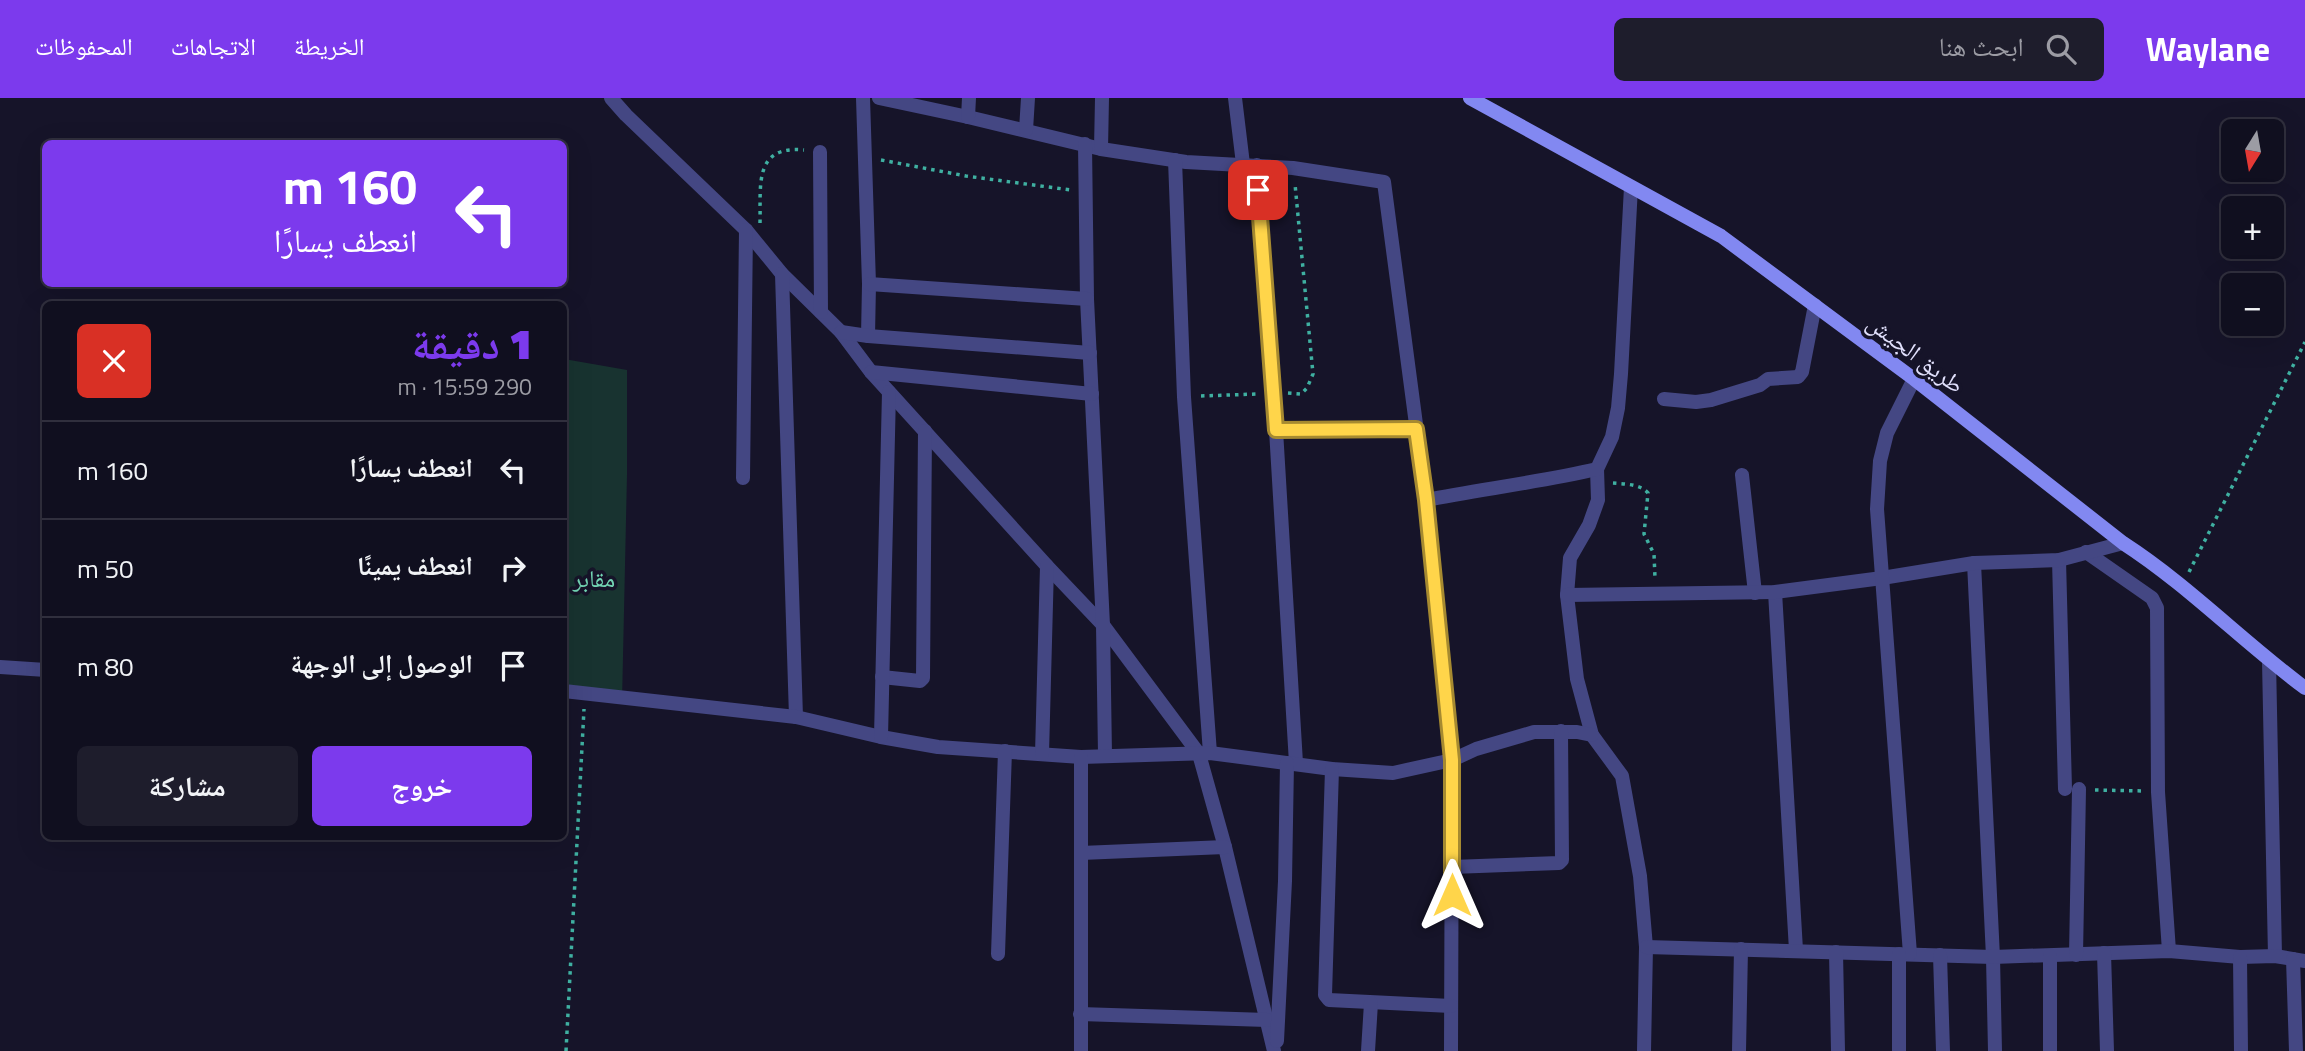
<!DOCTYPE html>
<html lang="ar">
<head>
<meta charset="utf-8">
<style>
  body { margin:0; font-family:"Titillium Web","Noto Naskh Arabic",sans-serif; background:#1e1d2c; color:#f1f3f6; direction:rtl; height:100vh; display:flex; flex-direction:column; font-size:26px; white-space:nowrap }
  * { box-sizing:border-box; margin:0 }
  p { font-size:23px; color:#9c9ca4 }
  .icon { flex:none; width:38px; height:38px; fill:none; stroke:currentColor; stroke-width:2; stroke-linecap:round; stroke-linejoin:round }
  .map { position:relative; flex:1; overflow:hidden; direction:ltr }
  .drawer { position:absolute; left:42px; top:203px; width:525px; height:539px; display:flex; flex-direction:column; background:#100f1f; border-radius:10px; box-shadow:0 7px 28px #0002,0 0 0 2px #302f3d; direction:rtl }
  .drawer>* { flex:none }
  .top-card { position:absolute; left:42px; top:42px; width:525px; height:147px; border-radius:10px; box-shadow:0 7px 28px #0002,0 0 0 2px #302f3d; direction:rtl; background:#7c3aed; color:#fff; overflow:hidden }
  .needle { width:46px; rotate:191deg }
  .buttons { position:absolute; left:2221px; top:21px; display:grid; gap:14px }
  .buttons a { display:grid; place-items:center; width:63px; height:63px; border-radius:10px; background:#100f1f; box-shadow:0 7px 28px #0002,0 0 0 2px #302f3d; font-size:35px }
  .pin { position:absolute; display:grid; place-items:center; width:60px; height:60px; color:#fff; margin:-30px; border-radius:14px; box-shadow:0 4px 10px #0006 }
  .me { position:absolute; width:77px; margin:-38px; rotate:0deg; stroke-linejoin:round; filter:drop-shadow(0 0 5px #0008) }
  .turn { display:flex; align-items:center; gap:24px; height:147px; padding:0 35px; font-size:32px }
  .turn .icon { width:91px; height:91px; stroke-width:2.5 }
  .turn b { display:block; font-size:49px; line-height:60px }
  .round { display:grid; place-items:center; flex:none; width:74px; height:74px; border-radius:10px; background:#1e1d2c }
  .summary { display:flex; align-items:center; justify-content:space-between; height:119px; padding:0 35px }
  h1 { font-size:42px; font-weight:800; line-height:52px; color:#7c3aed }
  .primary-button { display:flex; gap:14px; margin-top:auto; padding:14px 35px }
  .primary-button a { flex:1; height:80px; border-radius:10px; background:#7c3aed; color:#fff; font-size:28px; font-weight:800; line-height:80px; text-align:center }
  .primary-button a+a { background:#1e1d2c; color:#f1f3f6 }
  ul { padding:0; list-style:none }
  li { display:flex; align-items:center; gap:21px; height:98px; padding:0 35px; border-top:2px solid #302f3d }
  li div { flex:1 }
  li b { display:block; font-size:26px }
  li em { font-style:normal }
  header { display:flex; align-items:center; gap:42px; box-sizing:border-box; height:98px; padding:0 35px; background:#7c3aed; color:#fff }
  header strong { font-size:33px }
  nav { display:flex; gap:38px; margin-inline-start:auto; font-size:24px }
  .search { width:490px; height:63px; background:#1e1d2c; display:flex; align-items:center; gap:18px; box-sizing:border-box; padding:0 24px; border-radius:10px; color:#9c9ca4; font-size:26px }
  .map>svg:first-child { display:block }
  .green { fill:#183330 }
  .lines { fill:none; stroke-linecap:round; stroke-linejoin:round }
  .path { stroke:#3fb0a1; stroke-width:3.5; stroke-dasharray:3.5 5; stroke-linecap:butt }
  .street { stroke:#444783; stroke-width:14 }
  .secondary { stroke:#8288f1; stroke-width:14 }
  .route-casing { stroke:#a68a30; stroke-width:18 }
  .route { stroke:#ffd54a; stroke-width:12 }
  .labels { text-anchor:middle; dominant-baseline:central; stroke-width:7; stroke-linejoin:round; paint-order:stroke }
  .street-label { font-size:24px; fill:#e1e0fc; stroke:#161429 }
  .park-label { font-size:24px; fill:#73d5b4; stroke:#161429 }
</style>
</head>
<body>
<header>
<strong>Waylane</strong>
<div class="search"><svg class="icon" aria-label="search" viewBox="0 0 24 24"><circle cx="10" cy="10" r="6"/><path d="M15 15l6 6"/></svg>ابحث هنا</div>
<nav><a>الخريطة</a><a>الاتجاهات</a><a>المحفوظات</a></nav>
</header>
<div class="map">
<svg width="2305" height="953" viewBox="0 0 2305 953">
  <rect width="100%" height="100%" fill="#161429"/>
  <!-- green -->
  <path class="green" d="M564 261 627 272V376L622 604 564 598Z"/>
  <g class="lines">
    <!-- path -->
    <g class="path">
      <path d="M881 62 966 78 1071 92"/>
      <path d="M760 125C761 88 753 47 804 52"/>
      <path d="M1288 295 1301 296 1307 290 1313 276 1295 86"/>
      <path d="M1201 298 1256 296"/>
      <path d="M1613 385C1625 386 1640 386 1648 395L1644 436 1654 456 1655 480"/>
      <path d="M2189 474 2305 244"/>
      <path d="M2095 692 2144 693"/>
      <path d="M566 953 584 611"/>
    </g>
    <!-- street -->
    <g class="street">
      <path d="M611 0 626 17 746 132 782 176 841 234 871 274 1047 468 1103 527 1199 656 1225 749 1274 953"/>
      <path d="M863 0 869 186 868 238"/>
      <path d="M879 0 968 19 1101 51 1186 64 1293 70 1384 84 1426 402 1452 662 1451 953"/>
      <path d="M1235 0 1243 66"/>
      <path d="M968 19 969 0"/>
      <path d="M1026 32 1028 0"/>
      <path d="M1085 46 1087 201 1103 527 1105 657"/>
      <path d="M1101 51 1102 0"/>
      <path d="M820 54 821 214"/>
      <path d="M1175 62 1184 299 1210 655"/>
      <path d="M1257 67 1276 332 1296 665"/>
      <path d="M782 176 796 619"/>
      <path d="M869 186 1087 201"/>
      <path d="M841 234 868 238 1090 255"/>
      <path d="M871 274 1092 296"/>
      <path d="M1664 301 1696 304 1711 302 1760 287 1768 281 1798 279 1802 274 1815 207"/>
      <path d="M1276 332H1416"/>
      <path d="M1597 371 1598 402 1589 427 1570 460 1567 497 1577 581 1592 637 1622 678 1640 778 1646 849 1644 953"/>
      <path d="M1742 377 1755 495"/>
      <path d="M743 380 746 132"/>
      <path d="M1426 402C1483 391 1540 384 1597 371L1612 339 1618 310 1621 276 1631 89"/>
      <path d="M2086 454 2152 500 2157 510 2158 694 2169 853"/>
      <path d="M2059 462 2065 691"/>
      <path d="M1974 465 1993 859 1995 953"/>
      <path d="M1775 494 1796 852"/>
      <path d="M1567 497 1775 494 1882 480 1974 465 2059 462 2123 445"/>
      <path d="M2269 563 2275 858"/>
      <path d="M0 569 46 572"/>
      <path d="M882 579 920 583 923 580 925 333"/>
      <path d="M564 593 796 619 881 639 938 649 1081 659 1210 655 1332 671 1393 675 1452 662 1476 651 1534 634H1577L1592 637"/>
      <path d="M881 639 889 294"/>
      <path d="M1042 656 1047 468"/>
      <path d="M1332 671 1325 897 1329 902 1451 908"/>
      <path d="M1081 755 1225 749"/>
      <path d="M1452 769 1559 765 1562 762 1561 633"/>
      <path d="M1646 849 1993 859 2169 853 2240 859 2275 858 2305 863"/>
      <path d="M1836 854 1838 953"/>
      <path d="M2104 855 2107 953"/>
      <path d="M998 856 1005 653"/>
      <path d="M1910 856 1877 411 1880 363 1887 335 1914 281"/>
      <path d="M1940 857 1943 953"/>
      <path d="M2076 857 2079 691"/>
      <path d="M2050 858V953"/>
      <path d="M2240 859 2241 953"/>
      <path d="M2293 861 2296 953"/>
      <path d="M1080 916 1267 922"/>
      <path d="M1277 943 1285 783 1287 665"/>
      <path d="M1081 953V659"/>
      <path d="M1368 953 1371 905"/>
      <path d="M1739 953 1741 851"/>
      <path d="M1899 953V856"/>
    </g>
    <!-- secondary -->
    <path class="secondary" d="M1470 0 1721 138 1914 281 2123 445C2188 487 2243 544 2305 590"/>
  </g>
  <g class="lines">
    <defs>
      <path id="route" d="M1258 92 1276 332 1416 331 1426 402 1452 662V797"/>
    </defs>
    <!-- route casing -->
    <use href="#route" class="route-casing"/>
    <!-- route -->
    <use href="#route" class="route"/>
  </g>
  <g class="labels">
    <!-- street labels -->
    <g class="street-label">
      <text transform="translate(1916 255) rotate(37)">طريق الجيش</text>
    </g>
    <!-- park labels -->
    <g class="park-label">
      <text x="594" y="480">مقابر</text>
    </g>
  </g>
</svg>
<div class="buttons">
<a><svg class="needle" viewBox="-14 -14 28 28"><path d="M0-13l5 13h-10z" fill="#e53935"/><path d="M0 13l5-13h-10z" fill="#9c9ca4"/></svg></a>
<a>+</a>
<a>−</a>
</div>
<div class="pin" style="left:1258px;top:92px;background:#d93025"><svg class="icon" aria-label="arrive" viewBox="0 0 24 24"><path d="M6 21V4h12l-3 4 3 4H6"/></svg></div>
<svg class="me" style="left:1452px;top:797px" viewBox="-20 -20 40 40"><path d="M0-17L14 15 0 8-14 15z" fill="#ffd54a" stroke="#fff" stroke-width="4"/></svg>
<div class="top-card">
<div class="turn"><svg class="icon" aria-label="left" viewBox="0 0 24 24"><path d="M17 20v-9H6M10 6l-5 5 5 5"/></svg><div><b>160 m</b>انعطف يسارًا</div></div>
</div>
<section class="drawer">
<div class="summary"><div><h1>1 دقيقة</h1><p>290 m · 15:59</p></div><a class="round" style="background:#d93025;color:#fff"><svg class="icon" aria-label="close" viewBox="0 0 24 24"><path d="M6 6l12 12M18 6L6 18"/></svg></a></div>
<ul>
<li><svg class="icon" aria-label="left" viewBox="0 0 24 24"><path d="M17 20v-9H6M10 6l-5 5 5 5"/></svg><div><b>انعطف يسارًا</b></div><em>160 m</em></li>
<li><svg class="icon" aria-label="right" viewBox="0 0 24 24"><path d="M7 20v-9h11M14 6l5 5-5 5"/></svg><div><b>انعطف يمينًا</b></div><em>50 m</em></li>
<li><svg class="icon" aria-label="arrive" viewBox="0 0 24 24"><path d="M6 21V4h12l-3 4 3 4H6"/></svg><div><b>الوصول إلى الوجهة</b></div><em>80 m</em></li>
</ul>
<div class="primary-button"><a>خروج</a><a>مشاركة</a></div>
</section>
</div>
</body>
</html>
